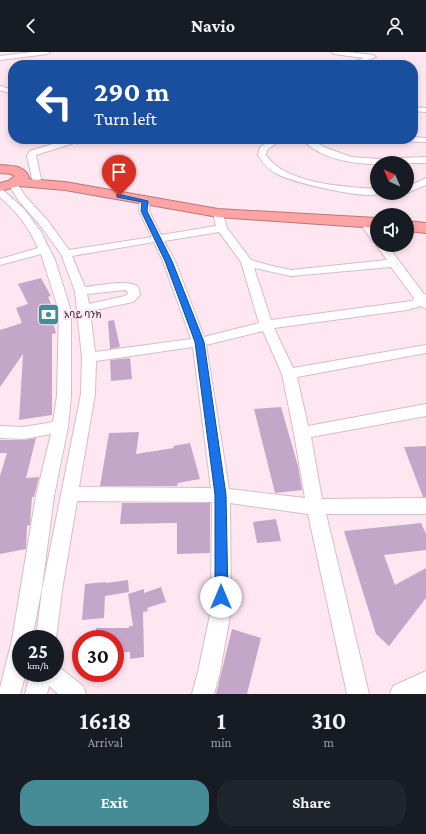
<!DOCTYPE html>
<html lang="en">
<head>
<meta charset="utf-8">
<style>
  body { margin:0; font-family:"Crimson Pro","Noto Sans Ethiopic",serif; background:#20242c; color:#f1f3f6; height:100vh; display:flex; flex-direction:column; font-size:15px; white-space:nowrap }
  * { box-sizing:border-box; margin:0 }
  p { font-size:13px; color:#9ea1a6 }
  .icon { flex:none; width:22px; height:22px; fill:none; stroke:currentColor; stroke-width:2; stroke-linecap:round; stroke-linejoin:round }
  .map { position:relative; height:642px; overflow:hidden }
  .details { display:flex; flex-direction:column; background:#171b24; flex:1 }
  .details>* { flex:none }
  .banner { position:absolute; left:8px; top:8px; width:410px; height:84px; border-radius:16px; box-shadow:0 2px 6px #0003; background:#1a4fa0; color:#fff; overflow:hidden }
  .needle { width:26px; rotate:316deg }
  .buttons { position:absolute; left:370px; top:104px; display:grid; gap:8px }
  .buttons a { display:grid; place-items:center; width:44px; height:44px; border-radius:50%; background:#171b24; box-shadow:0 2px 6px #0003; font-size:20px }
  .speed { position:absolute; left:12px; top:578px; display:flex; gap:8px; font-size:20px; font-weight:700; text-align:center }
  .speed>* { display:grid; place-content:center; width:52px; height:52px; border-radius:50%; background:#171b24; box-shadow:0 2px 6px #0003; line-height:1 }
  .speed small { font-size:10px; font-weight:400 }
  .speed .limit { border:6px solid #d22; background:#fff; color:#111 }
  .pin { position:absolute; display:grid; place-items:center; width:34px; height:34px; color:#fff; margin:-41px -17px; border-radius:50% 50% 50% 0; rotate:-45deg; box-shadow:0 0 4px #0007 }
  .pin .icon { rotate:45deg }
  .me { position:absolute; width:44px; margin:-22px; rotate:0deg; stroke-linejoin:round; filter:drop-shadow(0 0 3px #0008) }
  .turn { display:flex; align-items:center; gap:14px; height:84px; padding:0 20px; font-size:18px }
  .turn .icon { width:52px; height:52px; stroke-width:2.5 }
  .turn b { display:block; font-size:28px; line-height:34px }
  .eta { display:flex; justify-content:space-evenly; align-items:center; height:68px; text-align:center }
  .eta b { font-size:24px; font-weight:700; line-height:28px }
  .action { display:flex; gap:8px; margin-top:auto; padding:8px 20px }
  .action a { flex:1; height:46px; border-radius:16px; background:#468c96; color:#fff; font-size:16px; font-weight:700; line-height:46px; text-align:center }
  .action a+a { background:#20242c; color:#f1f3f6 }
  header { display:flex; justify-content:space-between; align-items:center; height:52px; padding:0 20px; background:#171b24; font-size:18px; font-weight:700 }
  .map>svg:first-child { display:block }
  .building { fill:#c4a7c8 }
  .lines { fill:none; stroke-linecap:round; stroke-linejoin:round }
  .minor-casing { stroke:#d8bcc8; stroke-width:2 }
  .highway-casing { stroke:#b7797b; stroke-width:2 }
  .minor { fill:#fff; fill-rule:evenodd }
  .highway { fill:#fea4a5; fill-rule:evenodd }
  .route { fill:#1a73e8; stroke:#114b97 }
  .labels { text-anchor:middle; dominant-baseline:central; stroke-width:4; stroke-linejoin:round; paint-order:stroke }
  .poi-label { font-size:10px; fill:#34292d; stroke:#ffe7f1; text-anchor:start }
</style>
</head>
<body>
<header><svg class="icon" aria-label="back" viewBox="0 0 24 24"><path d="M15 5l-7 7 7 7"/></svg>Navio<svg class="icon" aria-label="person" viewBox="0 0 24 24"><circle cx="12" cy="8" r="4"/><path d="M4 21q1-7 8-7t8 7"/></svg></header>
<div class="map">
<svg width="426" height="642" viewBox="0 0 426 642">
  <rect width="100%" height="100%" fill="#ffe7f1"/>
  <!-- building -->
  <g class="building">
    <path d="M41 226 51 244 48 245 56 263 51 264 56 281 52 282V363L19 368 23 302 0 335V278L22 271 16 256 28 252 18 232Z"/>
    <path d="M114 268 120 295 110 297 108 269Z"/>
    <path d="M130 306 132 327 111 329 110 308Z"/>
    <path d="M281 355 298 414 302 438 276 441H275L254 357Z"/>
    <path d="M139 380 136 402 174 396 173 394 190 391 200 427 178 431 177 434H100L109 381Z"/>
    <path d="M36 386 26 426 39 425 34 445H32L30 473 27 474 26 497 0 502V424L7 401H0V388H24Z"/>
    <path d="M426 394V445H423L404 395Z"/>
    <path d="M122 451H210V501L177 502V471L120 472Z"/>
    <path d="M276 467 281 489 257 491 253 470Z"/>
    <path d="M421 471 426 482V498L384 503 395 533 426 516V546L389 594 376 582 344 479Z"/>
    <path d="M128 528 129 540 105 544 104 566 82 568 85 532 106 530V531Z"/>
    <path d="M161 535 166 550 147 556 148 559 143 560 144 605 130 607V600H115V587H95L96 576H129V574H133L128 542 144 537V541Z"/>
    <path d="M232 577 261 586 247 642H216Z"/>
  </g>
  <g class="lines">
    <defs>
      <g id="minor">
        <path d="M33 0H50L47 2 0 8V4Z"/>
        <path d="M331 0H348L373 3 376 5 352 13H343L364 6 334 2Z"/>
        <path d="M0 34 13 38V42L0 38Z"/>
        <path d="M413 55 426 56V60L413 59Z"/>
        <path d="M413 85 426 86V90L395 89 391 87H413Z"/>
        <path d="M69 87H81L80 89 36 103 41 128 39 130H33L27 104 30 99Z"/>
        <path d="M273 87H282L267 98 266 103C285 132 345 135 377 137V141H381C368 149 292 130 277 122 268 118 263 111 258 103L260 95Z"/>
        <path d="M302 87H311L324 95 351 105 378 107 426 105V111H377V112C352 112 320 107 302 87Z"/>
        <path d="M426 126V133L407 141V135Z"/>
        <path d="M13 129 16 130 26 145 48 169 69 198 152 185 139 159 140 149 145 146 150 149 149 159 161 183 216 174 213 161 214 159H222L227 176 251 208 268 213 291 218 387 208 376 193 377 191 373 190 359 170 360 168H368L377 181V193H387L424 242H426V257L421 254 407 258 274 276 293 316 426 293V301L297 325 308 374 426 352V364L311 385 322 447 426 446V462H326L369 642H347L308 462 230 451 231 558 220 620 214 642H192L198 620 211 558 212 450 77 449 62 538 56 587 55 590V587H36L42 538 81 342 82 305 75 239 61 202 40 173 19 149 8 132ZM219 180 241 210 259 271 204 285 175 209 164 189ZM154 190 163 209 191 287 95 300 90 259 133 250 140 243C139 240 139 236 137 234 127 227 97 234 85 235L72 204ZM391 215 414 246 412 249 271 268 254 216 291 224ZM125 238 127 239 128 242 125 244 89 252 87 242ZM263 279 282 322 294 381 305 446 229 437 206 293ZM193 295 211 436 79 435 95 342 96 309Z"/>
        <path d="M0 137 3 138 24 157 41 180 55 208 71 259V344L68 375 54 444 42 535 32 587H21V621H26L20 642H0V636L12 588 36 444 51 382 24 387 0 386V374L24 375 53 370 57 344 59 259 41 202 0 213V207L38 196C28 174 18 161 0 145Z"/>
        <path d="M55 612 83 634 86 642H58L49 634 47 642H25L30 621H55Z"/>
        <path d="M426 619V642H390L393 634Z"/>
      </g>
      <g id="highway">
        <path d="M0 113C11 114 24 113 29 125L28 127 65 130 218 157 377 166V176L218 165 65 138 19 134 0 139V131L8 129 15 124 11 122 0 121Z"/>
        <path d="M407 169 426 171V181L407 179Z"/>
      </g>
    </defs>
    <!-- minor casing -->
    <use href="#minor" class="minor-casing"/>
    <!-- highway casing -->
    <use href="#highway" class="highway-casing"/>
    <!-- minor -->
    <use href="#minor" class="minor"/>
    <!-- highway -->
    <use href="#highway" class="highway"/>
  </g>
  <!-- route -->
  <path class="route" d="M117 142 148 149 147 159 172 209 204 290 226 443 228 545 226 550 221 551 217 550 215 545V443L195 290 165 209 141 159 142 150 117 145Z"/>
  <!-- icons -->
  <defs>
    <symbol id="bank-square" viewBox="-11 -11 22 22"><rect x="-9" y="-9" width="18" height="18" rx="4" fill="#468c96" stroke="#ffe7f1"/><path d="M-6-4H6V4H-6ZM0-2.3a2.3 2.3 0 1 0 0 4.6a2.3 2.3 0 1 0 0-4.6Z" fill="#fff"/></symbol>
  </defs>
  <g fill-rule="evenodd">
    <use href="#bank-square" x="36" y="250" width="25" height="25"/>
  </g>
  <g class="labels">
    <!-- poi labels -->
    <g class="poi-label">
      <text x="64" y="262">አባይ ባንክ</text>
    </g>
  </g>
</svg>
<div class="buttons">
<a><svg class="needle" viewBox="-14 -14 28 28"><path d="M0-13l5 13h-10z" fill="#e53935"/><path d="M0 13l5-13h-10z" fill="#9ea1a6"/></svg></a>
<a><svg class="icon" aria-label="sound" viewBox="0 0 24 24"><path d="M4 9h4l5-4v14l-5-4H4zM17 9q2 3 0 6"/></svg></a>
</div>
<div class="speed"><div>25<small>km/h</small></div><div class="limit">30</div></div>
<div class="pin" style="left:119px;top:144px;background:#d93025"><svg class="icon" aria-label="arrive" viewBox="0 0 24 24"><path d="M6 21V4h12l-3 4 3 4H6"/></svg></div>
<svg class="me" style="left:221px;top:545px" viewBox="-20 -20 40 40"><circle r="19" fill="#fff"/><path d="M0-13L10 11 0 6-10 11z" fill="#1a73e8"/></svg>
<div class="banner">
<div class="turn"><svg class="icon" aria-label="left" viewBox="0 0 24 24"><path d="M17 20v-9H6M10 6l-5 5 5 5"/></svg><div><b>290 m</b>Turn left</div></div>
</div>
</div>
<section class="details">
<div class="eta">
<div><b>16:18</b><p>Arrival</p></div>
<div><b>1</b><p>min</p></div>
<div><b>310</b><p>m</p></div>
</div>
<div class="action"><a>Exit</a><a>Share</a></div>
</section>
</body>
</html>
